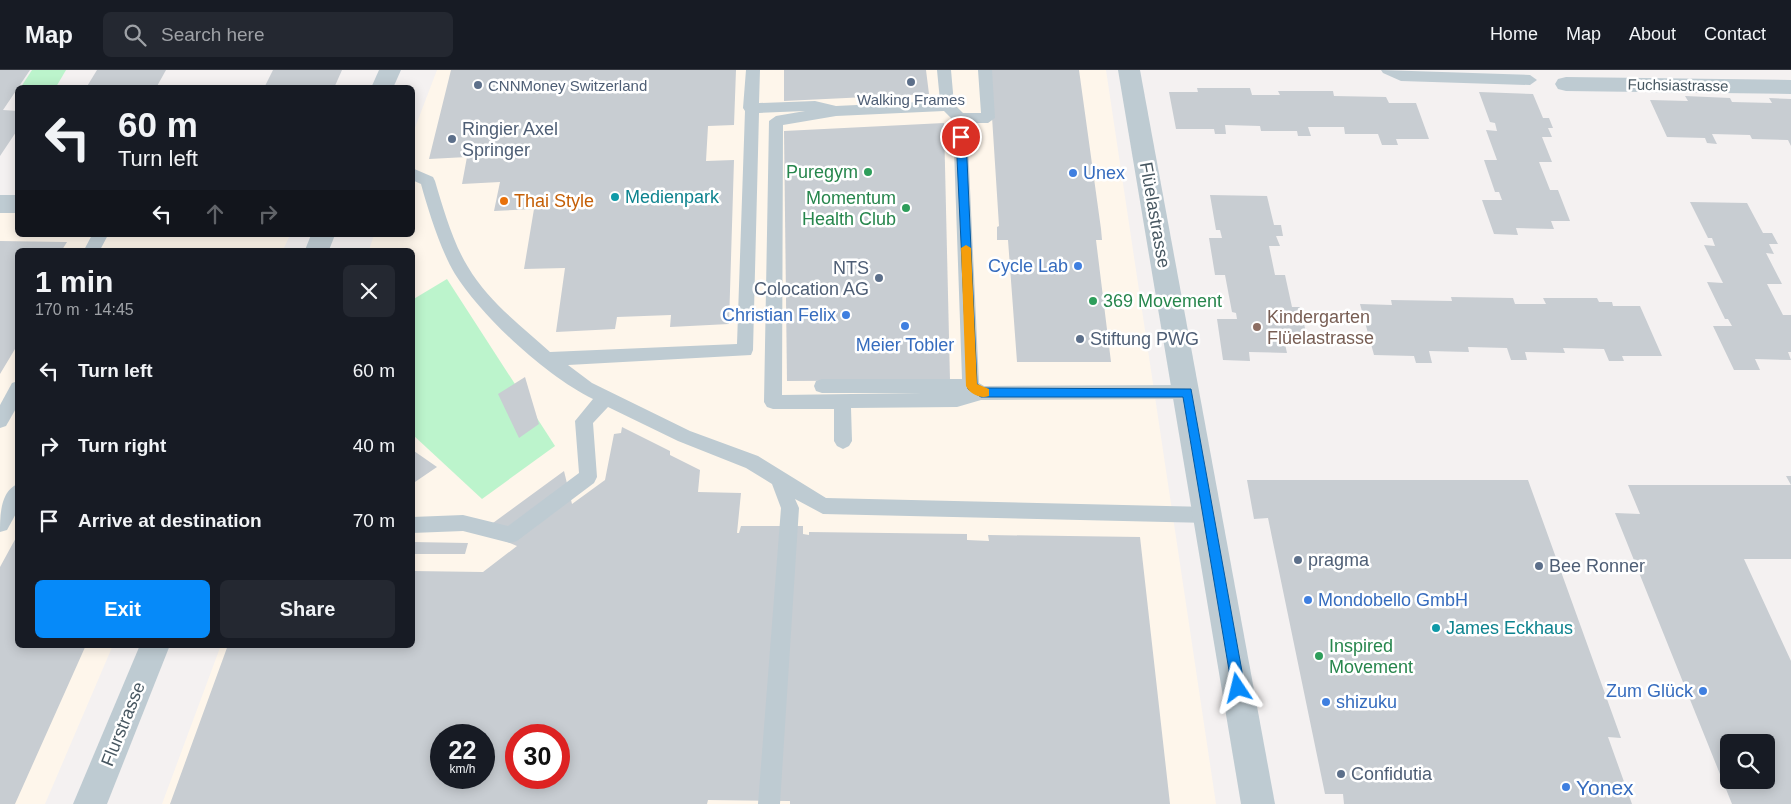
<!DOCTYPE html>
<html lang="en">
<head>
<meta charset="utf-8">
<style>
  body { margin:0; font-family:Helvetica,sans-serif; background:#242831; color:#f1f3f6; height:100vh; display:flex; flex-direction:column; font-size:19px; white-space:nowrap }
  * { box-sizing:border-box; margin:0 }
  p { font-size:16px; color:#9ea1a6 }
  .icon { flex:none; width:28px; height:28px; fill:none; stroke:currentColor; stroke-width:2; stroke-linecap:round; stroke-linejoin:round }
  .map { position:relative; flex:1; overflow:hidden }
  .panel { position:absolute; left:15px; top:178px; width:400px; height:400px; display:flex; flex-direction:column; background:#171b24; border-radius:8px; box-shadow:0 2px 12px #0003 }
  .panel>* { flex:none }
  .banner { position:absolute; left:15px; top:15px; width:400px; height:152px; border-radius:8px; box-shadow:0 2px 12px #0003; background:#171b24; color:#f1f3f6; overflow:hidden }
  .controls { position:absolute; left:1720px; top:664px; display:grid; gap:10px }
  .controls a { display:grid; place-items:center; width:55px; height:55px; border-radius:8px; background:#171b24; box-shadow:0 2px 12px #0003; font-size:25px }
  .speed { position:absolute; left:430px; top:654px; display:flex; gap:10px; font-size:25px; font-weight:700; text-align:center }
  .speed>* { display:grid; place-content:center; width:65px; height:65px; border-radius:50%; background:#171b24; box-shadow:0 2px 12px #0003; line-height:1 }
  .speed small { font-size:12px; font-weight:400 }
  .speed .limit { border:8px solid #d22; background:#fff; color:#111 }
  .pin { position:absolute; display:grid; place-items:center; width:42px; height:42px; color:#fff; margin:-21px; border:2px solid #fff; border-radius:50%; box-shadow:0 1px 5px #0007 }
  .me { position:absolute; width:55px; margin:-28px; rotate:350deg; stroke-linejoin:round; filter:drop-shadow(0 0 4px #0008) }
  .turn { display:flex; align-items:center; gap:18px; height:105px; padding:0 20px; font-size:22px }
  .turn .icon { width:65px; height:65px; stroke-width:2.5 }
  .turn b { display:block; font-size:35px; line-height:42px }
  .lanes { display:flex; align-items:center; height:48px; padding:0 20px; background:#0003; justify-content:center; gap:25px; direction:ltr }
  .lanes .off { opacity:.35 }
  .round { display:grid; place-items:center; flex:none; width:52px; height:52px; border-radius:8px; background:#242831 }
  .head { display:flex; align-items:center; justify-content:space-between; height:85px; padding:0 20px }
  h1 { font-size:30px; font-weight:600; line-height:38px }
  .primary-button { display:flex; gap:10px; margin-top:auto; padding:10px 20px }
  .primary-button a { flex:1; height:58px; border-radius:8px; background:#068af9; color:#fff; font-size:20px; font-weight:600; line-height:58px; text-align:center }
  .primary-button a+a { background:#242831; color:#f1f3f6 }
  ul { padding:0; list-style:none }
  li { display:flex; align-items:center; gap:15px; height:75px; padding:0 20px }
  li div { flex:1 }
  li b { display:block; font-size:19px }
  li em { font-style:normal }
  header { display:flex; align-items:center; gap:30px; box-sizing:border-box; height:70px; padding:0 25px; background:#171b24; border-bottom:1px solid #363941 }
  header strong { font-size:24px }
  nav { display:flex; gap:28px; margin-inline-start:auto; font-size:18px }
  .search { width:350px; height:45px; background:#242831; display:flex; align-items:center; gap:12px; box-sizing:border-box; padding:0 18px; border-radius:8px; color:#9ea1a6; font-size:19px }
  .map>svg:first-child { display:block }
  .commercial { fill:#fef6eb; fill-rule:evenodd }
  .green { fill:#bcf4cc }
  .building { fill:#c8cdd2; fill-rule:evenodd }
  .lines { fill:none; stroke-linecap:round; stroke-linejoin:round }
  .lane { fill:#becbd2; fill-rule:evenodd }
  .street { fill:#becbd2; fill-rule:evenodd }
  .route { fill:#068af9; stroke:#045aa2 }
  .slow { fill:#f59e0b }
  .service-dot { fill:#5c6f8a; stroke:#fff; stroke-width:2 }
  .leisure-dot { fill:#2e9e5b; stroke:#fff; stroke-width:2 }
  .shop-dot { fill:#3f7fe0; stroke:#fff; stroke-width:2 }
  .culture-dot { fill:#0f9aa8; stroke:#fff; stroke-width:2 }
  .food-dot { fill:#e8710a; stroke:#fff; stroke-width:2 }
  .education-dot { fill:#8d6e63; stroke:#fff; stroke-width:2 }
  .labels { text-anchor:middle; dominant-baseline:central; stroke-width:5; stroke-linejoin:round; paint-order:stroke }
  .far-service-label { font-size:15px; fill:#4e5e75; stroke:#fff; text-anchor:start }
  .far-street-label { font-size:15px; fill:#475761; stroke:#fff }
  .service-label { font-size:18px; fill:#4e5e75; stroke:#fff; text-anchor:start }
  .leisure-label { font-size:18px; fill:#27864d; stroke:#fff; text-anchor:end }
  .shop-label { font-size:18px; fill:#366cbe; stroke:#fff; text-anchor:start }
  .culture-label { font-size:18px; fill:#0d838f; stroke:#fff; text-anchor:start }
  .food-label { font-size:18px; fill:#c56008; stroke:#fff; text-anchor:start }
  .street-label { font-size:18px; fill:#475761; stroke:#fff }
  .education-label { font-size:18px; fill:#785e54; stroke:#fff; text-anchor:start }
  .near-shop-label { font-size:21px; fill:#366cbe; stroke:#fff; text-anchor:start }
</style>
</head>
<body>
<header>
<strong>Map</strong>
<div class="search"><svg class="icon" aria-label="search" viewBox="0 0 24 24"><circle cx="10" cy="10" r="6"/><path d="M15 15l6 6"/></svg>Search here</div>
<nav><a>Home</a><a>Map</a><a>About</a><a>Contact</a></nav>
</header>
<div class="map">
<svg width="1791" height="734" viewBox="0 0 1791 734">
  <rect width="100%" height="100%" fill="#f4f1f1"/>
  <!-- commercial -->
  <g class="commercial">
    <path d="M437 0H1106L1216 734H162L221 575H412V180H369L374 165H412L413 63ZM441 665H484V708H441ZM516 665H559V708H516Z"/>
    <path d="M0 142 17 143 18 165H290L283 180H18V575H113L45 734H0Z"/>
  </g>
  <!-- green -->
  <g class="green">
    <path d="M32 0H66L56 17H21Z"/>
    <path d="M447 209 555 376 482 429 413 365 412 230Z"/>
  </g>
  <!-- building -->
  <g class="building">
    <path d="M0 0H30L3 40 18 41V59L0 86Z"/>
    <path d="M97 0H166L156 18H86Z"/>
    <path d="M273 0H342L334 18H264Z"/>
    <path d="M451 0H736L734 55 708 56 706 91 734 90 729 254 670 257 671 245 617 247 615 259 556 262 565 198 524 199 534 139 494 141 500 112 462 114 467 87 429 89Z"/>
    <path d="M784 0H926L929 24 784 31Z"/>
    <path d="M989 0H1079L1101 159 1102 170H1096L1111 292H1017L1008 170H997V157L999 156Z"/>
    <path d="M1197 18H1250L1252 25H1280L1278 21H1333L1334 26 1386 27 1389 33H1416L1429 69H1396L1398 75H1382L1378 64H1345L1344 57H1308L1311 66H1298L1297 61H1261L1260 56 1225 55 1226 64H1215L1214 59H1176L1169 22H1198Z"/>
    <path d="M1479 22 1533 24 1543 48H1549L1553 58H1548L1552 67H1542L1552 92H1539L1550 120H1558L1570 151H1551L1554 159 1516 158 1518 165 1494 164 1482 130H1502L1499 122H1495L1484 90H1497L1486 60 1497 61 1495 53 1490 52Z"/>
    <path d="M1685 26 1730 28 1732 32 1772 33 1769 28 1791 29V76L1788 70 1752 69 1750 65 1712 64 1717 74 1707 73 1705 68 1667 67 1650 30 1688 31Z"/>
    <path d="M944 53 950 310 787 311 784 61Z"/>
    <path d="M1210 125 1267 126 1274 155H1281L1283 166H1276L1280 176H1269L1275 205H1285L1292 237H1300L1309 275 1285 274 1287 283 1249 282 1250 291 1223 290 1217 249H1237L1236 243 1232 242 1225 205H1215L1209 168H1222L1220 160H1216Z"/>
    <path d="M1690 132 1747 133 1763 163H1772L1778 174H1769L1774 184 1766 183 1782 214H1767L1783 245H1791V282H1788L1791 290 1755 289 1760 300H1734L1713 256H1732L1728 249H1725L1707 212 1723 213 1704 175 1715 176 1712 168H1708Z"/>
    <path d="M0 171 67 172 62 180H18V274L0 304Z"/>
    <path d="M1451 227 1513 228 1515 234H1546L1543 228H1597L1599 232H1612L1613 236H1640L1662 286H1622L1624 291H1609L1604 279 1563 278 1565 283 1525 282 1527 290H1511L1507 278 1468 277 1469 282 1429 281 1432 293H1416L1414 286 1374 285 1360 234 1392 235 1391 230 1452 231Z"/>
    <path d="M525 307 539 354 519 368 498 324Z"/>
    <path d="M622 357 670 381V385L700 400 698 422 741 423 737 463H739L741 456H803V464L809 465V462L967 464V470L989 471 988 465 1140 467 1170 734H790V731L708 730 707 734H170L228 575H412V501L483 502 517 476 482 461 564 401 572 434 605 410 614 364 621 363ZM441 665H484V708H441ZM516 665H559V708H516Z"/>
    <path d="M414 381 437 397 412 414V382Z"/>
    <path d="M1786 406H1791V489H1744L1791 591V734H1732L1615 443 1640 444 1628 415H1791ZM1729 672H1766V710H1729Z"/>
    <path d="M1247 410H1528L1621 668 1608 667 1632 734H1344L1343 724H1325L1268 448 1254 449Z"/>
    <path d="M18 464V575H86L15 734H0V497Z"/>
    <path d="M412 472 468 473 465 484H412Z"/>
  </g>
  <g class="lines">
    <!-- lane -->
    <g class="lane">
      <path d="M746 0H760L759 33 815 31 836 36 940 31 937 0H951L954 34 963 43H981L978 0H992L995 48 988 53H967L979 313 984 316 1187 315 1193 317 1196 322 1193 327 1187 329 981 330 957 337 851 338 852 371 849 376 843 379 837 376 834 371V339H773L767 337 764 332 769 51 776 46 805 41 759 43 753 280 751 285 568 295 592 313 690 361 758 386 826 428 1209 437 1215 439 1218 445 1215 451 1209 453 823 444 795 429 799 438 780 734H758L781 438 772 414 746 398 678 371 608 337 593 353 597 407 594 413 517 471 510 473 463 461 412 463V447L463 445 508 456 579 403 575 351 593 329C547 307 482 247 455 204 441 181 428 140 421 114L412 110V98L433 107 435 111C443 138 453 173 468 197 488 231 521 256 550 282L737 274 745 41 743 38ZM944 41 953 50 962 309H822L816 311 814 316 816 321 822 323H922L782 325 783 55 836 46Z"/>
      <path d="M1381 0 1530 5 1537 10 1530 15 1401 11 1383 3Z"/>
      <path d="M92 165H108L100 180H84Z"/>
      <path d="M18 311V335L6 356 0 358V335L12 313Z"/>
      <path d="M18 414V440L7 460 0 462C0 446 0 421 18 414Z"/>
    </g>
    <!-- street -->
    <g class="street">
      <path d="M379 0H401L393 18H371Z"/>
      <path d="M1118 0H1140L1275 734H1241Z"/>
      <path d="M1566 7 1791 10V24L1566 21 1558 19 1555 14 1558 9Z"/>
      <rect x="0" y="125" width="18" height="18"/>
      <path d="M311 165H335L329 180H305Z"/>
      <path d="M140 575H170L107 734H73Z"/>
    </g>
  </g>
  <!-- route -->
  <path class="route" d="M961 64 966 67 977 314 983 318 1191 319 1245 618 1243 623 1238 625 1234 623 1232 618 1183 327H981L968 319 956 67Z"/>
  <!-- slow -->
  <path class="slow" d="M966 175 971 178 977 314 989 319V326C980 329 970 324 966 316L961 178Z"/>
  <!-- markers -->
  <g class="service-dot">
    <circle cx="911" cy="12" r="5"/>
    <circle cx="478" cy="15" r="5"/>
    <circle cx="452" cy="69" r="5"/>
    <circle cx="879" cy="208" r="5"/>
    <circle cx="1080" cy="269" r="5"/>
    <circle cx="1298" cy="490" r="5"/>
    <circle cx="1539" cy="496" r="5"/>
    <circle cx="1341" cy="704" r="5"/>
  </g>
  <g class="leisure-dot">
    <circle cx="868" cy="102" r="5"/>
    <circle cx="906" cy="138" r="5"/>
    <circle cx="1093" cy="231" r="5"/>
    <circle cx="1319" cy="586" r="5"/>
  </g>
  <g class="shop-dot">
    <circle cx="1073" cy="103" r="5"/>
    <circle cx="1078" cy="196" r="5"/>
    <circle cx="846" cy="245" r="5"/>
    <circle cx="905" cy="256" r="5"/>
    <circle cx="1308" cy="530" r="5"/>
    <circle cx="1703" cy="621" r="5"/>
    <circle cx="1326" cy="632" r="5"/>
    <circle cx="1566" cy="717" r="5"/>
  </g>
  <g class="culture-dot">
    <circle cx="615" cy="127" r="5"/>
    <circle cx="1436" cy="558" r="5"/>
  </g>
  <circle class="food-dot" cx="504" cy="131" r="5"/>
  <circle class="education-dot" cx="1257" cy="257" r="5"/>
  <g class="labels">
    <!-- far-service labels -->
    <g class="far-service-label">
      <text x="488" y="15">CNNMoney Switzerland</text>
      <text x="911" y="29" text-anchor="middle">Walking Frames</text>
    </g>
    <!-- far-street labels -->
    <g class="far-street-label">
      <text transform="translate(1678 15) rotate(1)">Fuchsiastrasse</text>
    </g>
    <!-- service labels -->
    <g class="service-label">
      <text x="462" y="59">Ringier Axel<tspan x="462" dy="21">Springer</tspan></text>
      <text x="869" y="198" text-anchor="end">NTS<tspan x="869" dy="21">Colocation AG</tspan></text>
      <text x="1090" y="269">Stiftung PWG</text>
      <text x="1308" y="490">pragma</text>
      <text x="1549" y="496">Bee Ronner</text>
      <text x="1351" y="704">Confidutia</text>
    </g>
    <!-- leisure labels -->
    <g class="leisure-label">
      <text x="858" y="102">Puregym</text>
      <text x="896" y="128">Momentum<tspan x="896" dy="21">Health Club</tspan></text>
      <text x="1103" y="231" text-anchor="start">369 Movement</text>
      <text x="1329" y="576" text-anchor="start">Inspired<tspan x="1329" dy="21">Movement</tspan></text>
    </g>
    <!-- shop labels -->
    <g class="shop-label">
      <text x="1083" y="103">Unex</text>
      <text x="1068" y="196" text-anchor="end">Cycle Lab</text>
      <text x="836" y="245" text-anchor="end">Christian Felix</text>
      <text x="905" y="275" text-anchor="middle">Meier Tobler</text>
      <text x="1318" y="530">Mondobello GmbH</text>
      <text x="1693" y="621" text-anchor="end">Zum Glück</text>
      <text x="1336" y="632">shizuku</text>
    </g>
    <!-- culture labels -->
    <g class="culture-label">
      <text x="625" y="127">Medienpark</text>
      <text x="1446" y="558">James Eckhaus</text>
    </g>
    <!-- food labels -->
    <g class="food-label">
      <text x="514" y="131">Thai Style</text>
    </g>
    <!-- street labels -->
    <g class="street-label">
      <text transform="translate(1155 145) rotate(80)">Flüelastrasse</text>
      <text transform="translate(123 654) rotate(-68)">Flurstrasse</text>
    </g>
    <!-- education labels -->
    <g class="education-label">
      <text x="1267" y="247">Kindergarten<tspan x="1267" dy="21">Flüelastrasse</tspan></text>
    </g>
    <!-- near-shop labels -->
    <g class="near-shop-label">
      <text x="1576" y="717">Yonex</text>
    </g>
  </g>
</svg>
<div class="controls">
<a><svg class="icon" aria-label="search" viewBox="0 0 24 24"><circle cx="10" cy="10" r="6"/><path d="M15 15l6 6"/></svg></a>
</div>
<div class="speed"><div>22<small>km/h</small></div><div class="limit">30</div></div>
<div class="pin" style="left:961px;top:67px;background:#d93025"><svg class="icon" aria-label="arrive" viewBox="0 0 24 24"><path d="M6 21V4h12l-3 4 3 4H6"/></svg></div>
<svg class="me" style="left:1238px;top:618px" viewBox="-20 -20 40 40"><path d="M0-17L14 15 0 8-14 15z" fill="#068af9" stroke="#fff" stroke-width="4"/></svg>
<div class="banner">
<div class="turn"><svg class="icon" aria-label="left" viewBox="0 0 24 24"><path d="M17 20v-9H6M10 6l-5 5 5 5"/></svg><div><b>60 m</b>Turn left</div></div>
<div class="lanes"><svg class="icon" aria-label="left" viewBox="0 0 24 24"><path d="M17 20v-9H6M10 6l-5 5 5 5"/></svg><svg class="icon off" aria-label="ahead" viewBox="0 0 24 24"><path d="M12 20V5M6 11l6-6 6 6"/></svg><svg class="icon off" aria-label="right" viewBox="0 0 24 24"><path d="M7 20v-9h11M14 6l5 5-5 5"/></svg></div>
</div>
<section class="panel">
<div class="head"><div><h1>1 min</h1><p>170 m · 14:45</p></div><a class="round"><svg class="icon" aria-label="close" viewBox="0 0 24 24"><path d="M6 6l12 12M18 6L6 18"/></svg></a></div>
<ul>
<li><svg class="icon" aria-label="left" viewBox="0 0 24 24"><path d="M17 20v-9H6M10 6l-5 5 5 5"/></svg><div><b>Turn left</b></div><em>60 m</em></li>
<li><svg class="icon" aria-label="right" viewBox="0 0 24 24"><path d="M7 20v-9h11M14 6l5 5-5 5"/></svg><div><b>Turn right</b></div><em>40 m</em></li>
<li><svg class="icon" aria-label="arrive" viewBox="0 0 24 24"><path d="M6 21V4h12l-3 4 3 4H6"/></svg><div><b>Arrive at destination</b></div><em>70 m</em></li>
</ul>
<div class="primary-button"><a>Exit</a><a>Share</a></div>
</section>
</div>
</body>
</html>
